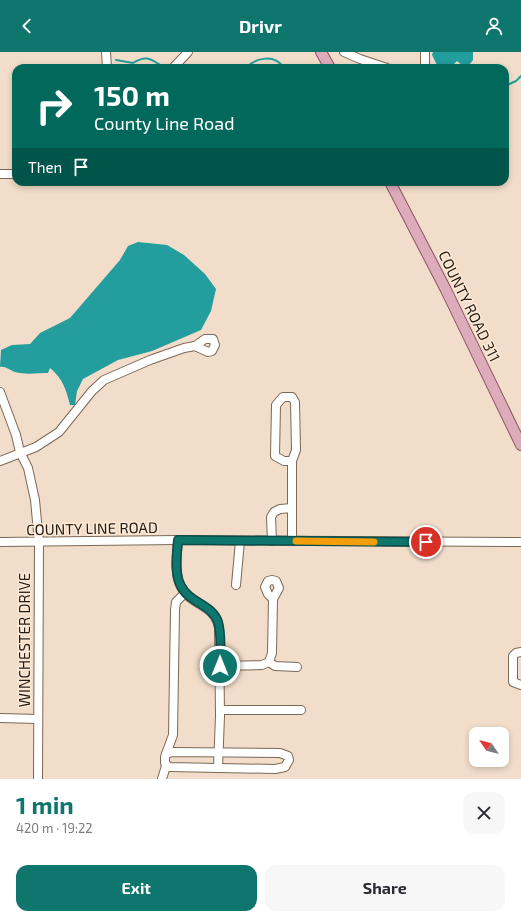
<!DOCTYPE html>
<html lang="en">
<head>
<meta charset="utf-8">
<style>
  body { margin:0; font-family:"Exo 2",sans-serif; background:#f7f7f7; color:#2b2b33; height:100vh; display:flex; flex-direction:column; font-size:15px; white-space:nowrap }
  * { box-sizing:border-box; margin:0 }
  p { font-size:13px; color:#7c7c81 }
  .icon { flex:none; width:22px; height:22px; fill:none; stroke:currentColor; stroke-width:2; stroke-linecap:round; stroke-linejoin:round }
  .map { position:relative; height:727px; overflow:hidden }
  .side { display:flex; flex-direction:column; background:#fff; flex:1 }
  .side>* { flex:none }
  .top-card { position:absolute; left:12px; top:12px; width:497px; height:122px; border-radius:12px; box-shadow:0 2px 6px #0003; background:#00695c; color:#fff; overflow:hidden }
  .needle { width:26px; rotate:305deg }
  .buttons { position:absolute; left:469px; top:675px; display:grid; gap:8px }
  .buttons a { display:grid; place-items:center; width:40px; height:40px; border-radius:8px; background:#fff; box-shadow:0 2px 6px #0003; font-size:20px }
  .pin { position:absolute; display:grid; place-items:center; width:34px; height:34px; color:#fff; margin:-17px; border:2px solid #fff; border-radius:50%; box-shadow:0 1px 4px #0007 }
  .me { position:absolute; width:44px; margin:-22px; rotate:0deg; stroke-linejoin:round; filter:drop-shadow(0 0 3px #0008) }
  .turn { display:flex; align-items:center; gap:14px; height:84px; padding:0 16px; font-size:18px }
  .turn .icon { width:52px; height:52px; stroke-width:2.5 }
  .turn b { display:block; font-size:28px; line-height:34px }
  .then { display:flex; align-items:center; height:38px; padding:0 16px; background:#0003; gap:8px; font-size:15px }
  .round { display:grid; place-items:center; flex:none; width:42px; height:42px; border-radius:12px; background:#f7f7f7 }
  .summary { display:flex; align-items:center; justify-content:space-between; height:68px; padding:0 16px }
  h1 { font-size:24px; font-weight:700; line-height:30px; color:#0f766e }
  .action { display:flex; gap:8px; margin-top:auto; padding:8px 16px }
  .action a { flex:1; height:46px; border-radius:12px; background:#0f766e; color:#fff; font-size:16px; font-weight:700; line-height:46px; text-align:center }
  .action a+a { background:#f7f7f7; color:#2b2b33 }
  header { display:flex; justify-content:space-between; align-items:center; height:52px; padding:0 16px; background:#0f766e; color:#fff; font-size:18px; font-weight:700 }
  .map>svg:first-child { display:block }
  .water { fill:#239d9d }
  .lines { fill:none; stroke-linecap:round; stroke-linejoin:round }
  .stream { stroke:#239d9d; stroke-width:2 }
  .minor-casing { stroke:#7b6957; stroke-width:10 }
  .major-casing { stroke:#8c5563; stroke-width:12 }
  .minor { stroke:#fff; stroke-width:8 }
  .major { stroke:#dcacbb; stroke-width:10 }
  .route-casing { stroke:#0a4d48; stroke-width:10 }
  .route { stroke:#0f766e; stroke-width:7 }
  .slow { stroke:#f59e0b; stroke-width:7 }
  .labels { text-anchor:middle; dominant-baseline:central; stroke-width:3; stroke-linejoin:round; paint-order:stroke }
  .street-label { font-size:15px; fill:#231c15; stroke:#feead6 }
</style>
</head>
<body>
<header><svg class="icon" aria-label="back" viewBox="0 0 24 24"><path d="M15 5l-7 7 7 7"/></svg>Drivr<svg class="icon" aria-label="person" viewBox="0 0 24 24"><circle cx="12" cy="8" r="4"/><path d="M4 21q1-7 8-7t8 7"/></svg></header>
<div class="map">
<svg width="521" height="727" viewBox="0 0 521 727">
  <rect width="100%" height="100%" fill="#f1ddc9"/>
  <!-- water -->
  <g class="water">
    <path d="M433 0H473V8L469 13 463 14 457 9 454 12 441 15 437 13 432 3Z"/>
    <path d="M138 190 167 193 184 203 205 222 216 237 211 259 201 278 152 299 118 308 83 327 77 339 75 353H70C66 337 63 327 50 316L48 321C38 321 25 323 15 320 9 318 6 314 0 315L1 298 12 293 30 292 40 281 70 266 120 208 128 194Z"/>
  </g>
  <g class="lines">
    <!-- stream -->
    <g class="stream">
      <path d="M116 8 133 11C148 2 151 8 165 16"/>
      <path d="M246 16C256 5 275 2 284 16"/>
      <path d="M505 34 516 29 521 24"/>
    </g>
    <defs>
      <g id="minor">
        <path d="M106 0 107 16"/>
        <path d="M344 0 360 7 387 16"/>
        <path d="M173 16 188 0"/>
        <path d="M425 16V0"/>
        <path d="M0 122H16"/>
        <path d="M205 287H213L215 293 212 299 208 300 195 294Z"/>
        <path d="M0 340 16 383 20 400 28 416 35 448 39 491 38 727"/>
        <path d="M0 409 36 395 59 380 92 339 104 328 150 308 184 296 195 294"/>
        <path d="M292 456V409H284L275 404 276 353 283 345H292L295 350 296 398 292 409"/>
        <path d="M178 488C177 502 174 522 181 535 191 554 215 552 219 576L220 664 218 716"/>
        <path d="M272 489 271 465 274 460 280 457 292 456V489"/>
        <path d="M0 490 178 488 521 490"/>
        <path d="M272 528 276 529 279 536 273 547 268 542 265 535 268 529Z"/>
        <path d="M236 533 240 489"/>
        <path d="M521 600 516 601 513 604V630L521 633"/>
        <path d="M269 610 275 614 297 615"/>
        <path d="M219 614 262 613 269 610 272 601 273 547"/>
        <path d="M220 658H301"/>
        <path d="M0 666 38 667"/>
        <path d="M172 700 280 701 288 704 289 708 285 715 275 717 169 715 165 711V705L166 702Z"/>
        <path d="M166 702 173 683 175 558 176 550 185 541"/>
        <path d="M162 727 166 714"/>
      </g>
      <g id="major">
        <path d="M321 0 330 16"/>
        <path d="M390 130 446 238 521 393"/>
      </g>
    </defs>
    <!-- minor casing -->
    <use href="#minor" class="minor-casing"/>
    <!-- major casing -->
    <use href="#major" class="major-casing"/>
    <!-- minor -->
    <use href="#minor" class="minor"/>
    <!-- major -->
    <use href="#major" class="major"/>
  </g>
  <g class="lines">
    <defs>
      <path id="route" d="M220 614C220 600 222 583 218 570 212 552 189 551 181 534 174 522 177 502 178 488L426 490"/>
    </defs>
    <!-- route casing -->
    <use href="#route" class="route-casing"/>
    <!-- route -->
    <use href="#route" class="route"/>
    <!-- slow -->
    <path class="slow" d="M296 489 374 490"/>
  </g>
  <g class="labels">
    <!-- street labels -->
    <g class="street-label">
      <text transform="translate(470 254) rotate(64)">COUNTY ROAD 311</text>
      <text transform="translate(92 476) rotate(-1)">COUNTY LINE ROAD</text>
      <text transform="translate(24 588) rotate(-90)">WINCHESTER DRIVE</text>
    </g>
  </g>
</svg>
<div class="buttons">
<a><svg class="needle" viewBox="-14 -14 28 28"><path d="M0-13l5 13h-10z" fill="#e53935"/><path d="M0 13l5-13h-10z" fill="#7c7c81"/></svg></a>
</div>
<div class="pin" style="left:426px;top:490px;background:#d93025"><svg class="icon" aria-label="arrive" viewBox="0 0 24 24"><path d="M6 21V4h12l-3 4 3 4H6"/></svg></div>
<svg class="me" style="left:220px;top:614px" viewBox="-20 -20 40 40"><circle r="17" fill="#0f766e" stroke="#fff" stroke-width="3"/><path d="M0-11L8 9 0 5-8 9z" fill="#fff"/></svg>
<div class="top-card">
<div class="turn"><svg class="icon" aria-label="right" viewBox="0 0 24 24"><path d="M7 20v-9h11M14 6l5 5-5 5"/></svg><div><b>150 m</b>County Line Road</div></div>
<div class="then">Then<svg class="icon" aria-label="arrive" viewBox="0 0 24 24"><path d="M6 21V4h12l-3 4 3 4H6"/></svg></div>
</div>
</div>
<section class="side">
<div class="summary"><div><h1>1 min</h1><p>420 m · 19:22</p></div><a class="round"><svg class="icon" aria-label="close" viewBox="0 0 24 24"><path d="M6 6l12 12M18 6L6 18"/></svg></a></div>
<div class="action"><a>Exit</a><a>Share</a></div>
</section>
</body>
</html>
